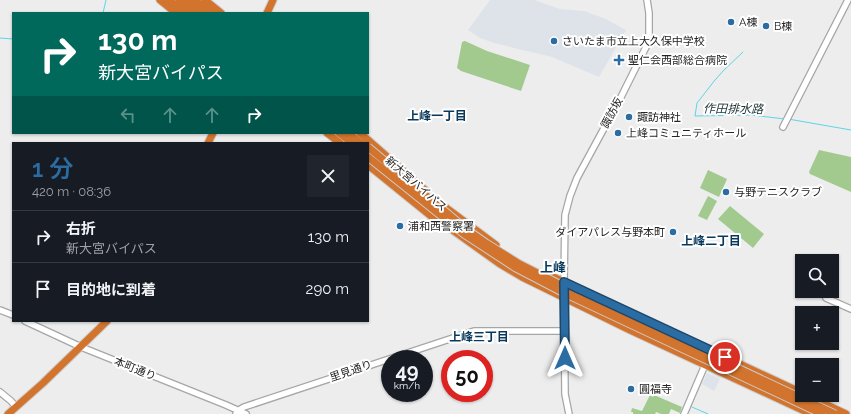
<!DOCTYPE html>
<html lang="ja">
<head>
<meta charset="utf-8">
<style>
  body { margin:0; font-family:Raleway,"Noto Sans JP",sans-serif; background:#20242c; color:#f1f3f6; height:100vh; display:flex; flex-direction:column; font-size:15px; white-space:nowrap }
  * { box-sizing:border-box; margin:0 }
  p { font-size:13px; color:#9ea1a6 }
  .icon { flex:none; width:22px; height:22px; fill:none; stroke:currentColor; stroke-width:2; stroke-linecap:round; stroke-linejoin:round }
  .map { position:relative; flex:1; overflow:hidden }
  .panel { position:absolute; left:12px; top:142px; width:357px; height:180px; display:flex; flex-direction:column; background:#171b24; border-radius:0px; box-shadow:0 1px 3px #0004 }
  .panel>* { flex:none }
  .banner { position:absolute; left:12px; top:12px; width:357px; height:122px; border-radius:0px; box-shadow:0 1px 3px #0004; background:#00695c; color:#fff; overflow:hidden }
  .fabs { position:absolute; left:795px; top:254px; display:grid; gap:8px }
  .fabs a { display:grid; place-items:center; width:44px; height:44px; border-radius:0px; background:#171b24; box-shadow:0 1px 3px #0004; font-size:20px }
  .speed { position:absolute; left:381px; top:350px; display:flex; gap:8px; font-size:20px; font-weight:700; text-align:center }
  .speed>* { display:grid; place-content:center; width:52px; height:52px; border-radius:50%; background:#171b24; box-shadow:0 1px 3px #0004; line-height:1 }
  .speed small { font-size:10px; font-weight:400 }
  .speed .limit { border:6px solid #d22; background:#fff; color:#111 }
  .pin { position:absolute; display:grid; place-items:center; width:34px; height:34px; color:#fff; margin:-17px; border:2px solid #fff; border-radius:50%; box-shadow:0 1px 4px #0007 }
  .me { position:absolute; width:44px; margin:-22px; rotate:0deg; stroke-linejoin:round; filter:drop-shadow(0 0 3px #0008) }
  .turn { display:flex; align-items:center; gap:14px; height:84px; padding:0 20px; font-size:18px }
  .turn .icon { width:52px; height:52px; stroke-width:2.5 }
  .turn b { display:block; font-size:28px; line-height:34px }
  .lanes { display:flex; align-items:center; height:38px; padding:0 20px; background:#0003; justify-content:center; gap:20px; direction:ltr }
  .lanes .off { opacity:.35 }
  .round { display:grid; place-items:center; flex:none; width:42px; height:42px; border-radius:0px; background:#20242c }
  .overview { display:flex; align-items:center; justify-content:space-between; height:68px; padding:0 20px }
  h1 { font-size:24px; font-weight:600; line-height:30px; color:#2b6da3 }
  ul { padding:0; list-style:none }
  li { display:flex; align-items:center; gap:12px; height:52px; padding:0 20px; border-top:1px solid #363941 }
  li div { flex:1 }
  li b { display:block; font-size:15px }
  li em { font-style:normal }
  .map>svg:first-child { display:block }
  .built { fill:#dee3ea }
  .green { fill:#a2ca8e }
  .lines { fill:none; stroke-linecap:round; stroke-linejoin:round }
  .stream { stroke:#5cd5e7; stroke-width:1 }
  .secondary-casing { stroke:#a6a6a7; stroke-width:8 }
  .highway-casing { stroke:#cbcbcb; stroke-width:9 }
  .secondary { stroke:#fff; stroke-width:5.5 }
  .highway { stroke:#d2742d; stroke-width:7 }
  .highway-bridge-casing { stroke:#cbcbcb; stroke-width:9; stroke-linecap:butt }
  .highway-bridge { stroke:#d2742d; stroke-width:7 }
  .route-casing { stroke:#1c476a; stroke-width:10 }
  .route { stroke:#2b6da3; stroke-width:7 }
  .poi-dot { fill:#2b6da3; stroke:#fff; stroke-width:1.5 }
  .labels { text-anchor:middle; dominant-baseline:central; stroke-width:4; stroke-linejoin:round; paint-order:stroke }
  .poi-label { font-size:11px; fill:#252525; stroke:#fff; text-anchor:start }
  .street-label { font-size:11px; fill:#252525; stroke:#fff }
  .water-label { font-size:12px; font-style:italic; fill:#1e3437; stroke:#fff }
  .neighbourhood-label { font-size:12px; font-weight:bold; fill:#08395d; stroke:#fff }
  .quarter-label { font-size:13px; font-weight:bold; fill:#08395d; stroke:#fff }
</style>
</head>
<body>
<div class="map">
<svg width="851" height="414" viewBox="0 0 851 414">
  <rect width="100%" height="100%" fill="#ededee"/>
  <!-- built -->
  <g class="built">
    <path d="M490 0H534L560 9 584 11 606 19 626 30 599 77 552 57 494 43 480 38 468 30Z"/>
    <path d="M707 373 720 379 714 391 702 384Z"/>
  </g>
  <!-- green -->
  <g class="green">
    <path d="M465 41 487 51 530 65 521 91 461 71 457 68 462 42Z"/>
    <path d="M819 150 851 157V192L810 174 809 172Z"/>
    <path d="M708 170 727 179 719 197 700 188Z"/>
    <path d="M708 196 717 201 707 220 698 216Z"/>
    <path d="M730 206 764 234 753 248 718 219Z"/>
    <path d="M650 395 653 397 654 395 682 407 680 413 671 409 669 414H661L656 412 655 414H633V412H631L632 408 642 411Z"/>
  </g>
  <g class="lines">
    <!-- stream -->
    <g class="stream">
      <path d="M103 13 106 0"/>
      <path d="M0 38 13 39"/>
      <path d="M743 52 724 70 715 80 697 103 695 116 751 115 785 119"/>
      <path d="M788 119 851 130"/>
      <path d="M692 407 708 414"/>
    </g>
    <defs>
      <g id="secondary">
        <path d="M783 127 848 0"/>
        <path d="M564 284 565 215 570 196 577 178 621 97 646 47 649 34V13L647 0"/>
        <path d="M564 295 565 394 569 414"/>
        <path d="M826 298 851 309"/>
        <path d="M0 310 13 315"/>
        <path d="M25 321 81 347 226 405 246 414"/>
        <path d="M0 392 11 401 16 407"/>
        <path d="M236 414 239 410 244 407 474 331H565"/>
        <path d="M684 414 705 365"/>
      </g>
      <g id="highway">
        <path d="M160 0 176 13"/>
        <path d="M169 0 185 13"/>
        <path d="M179 0 195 13"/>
        <path d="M187 0 203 13"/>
        <path d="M195 0 211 13"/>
        <path d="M205 0 221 13"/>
        <path d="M267 13 273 0"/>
        <path d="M327 133 340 143"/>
        <path d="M339 133 352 143"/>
        <path d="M348 133 361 143"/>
        <path d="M360 133 426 191"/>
        <path d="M208 143 213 133"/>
        <path d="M368 165 431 216"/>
        <path d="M437 201 496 245"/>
        <path d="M427 208 444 224 500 264 522 277 630 330 811 414"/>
        <path d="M547 274 802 393"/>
        <path d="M806 395 846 414"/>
        <path d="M8 414 43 383 107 321"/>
      </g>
    </defs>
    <!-- secondary casing -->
    <use href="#secondary" class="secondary-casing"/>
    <!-- highway casing -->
    <use href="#highway" class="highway-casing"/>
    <!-- secondary -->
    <use href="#secondary" class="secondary"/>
    <!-- highway -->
    <use href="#highway" class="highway"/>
    <defs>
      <g id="highway-bridge">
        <path d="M368 147 466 229 486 243 518 263 563 286 835 414"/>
        <path d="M368 157 464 234 516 268 562 292 822 414"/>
      </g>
    </defs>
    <!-- highway-bridge casing -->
    <use href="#highway-bridge" class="highway-bridge-casing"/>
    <!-- highway-bridge -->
    <use href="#highway-bridge" class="highway-bridge"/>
  </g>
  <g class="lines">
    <defs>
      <path id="route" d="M565 358 564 282 725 357"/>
    </defs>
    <!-- route casing -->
    <use href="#route" class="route-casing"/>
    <!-- route -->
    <use href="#route" class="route"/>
  </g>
  <!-- markers -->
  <g class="poi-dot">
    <circle cx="731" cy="22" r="4"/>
    <circle cx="766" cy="26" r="4"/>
    <circle cx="554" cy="41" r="4"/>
    <path d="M617 54h4v4h4v4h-4v4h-4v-4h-4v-4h4z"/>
    <circle cx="629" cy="117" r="4"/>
    <circle cx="618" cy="133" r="4"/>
    <circle cx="726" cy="192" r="4"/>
    <circle cx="400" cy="226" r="4"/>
    <circle cx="673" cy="232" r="4"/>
    <circle cx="631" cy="389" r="4"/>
  </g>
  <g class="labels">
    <!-- poi labels -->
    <g class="poi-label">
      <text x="739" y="22">A棟</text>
      <text x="774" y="26">B棟</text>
      <text x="562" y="41">さいたま市立上大久保中学校</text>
      <text x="628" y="60">聖仁会西部総合病院</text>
      <text x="637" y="117">諏訪神社</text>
      <text x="626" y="133">上峰コミュニティホール</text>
      <text x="734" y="192">与野テニスクラブ</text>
      <text x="408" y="226">浦和西警察署</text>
      <text x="665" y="232" text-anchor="end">ダイアパレス与野本町</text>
      <text x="639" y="389">圓福寺</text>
    </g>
    <!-- street labels -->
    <g class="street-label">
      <text transform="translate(612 113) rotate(-62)">諏訪坂</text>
      <text transform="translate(416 184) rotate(41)">新大宮バイパス</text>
      <text transform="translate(135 369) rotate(22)">本町通り</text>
      <text transform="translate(351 371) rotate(-19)">里見通り</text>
    </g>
    <!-- water labels -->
    <g class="water-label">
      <text transform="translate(733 109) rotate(1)">作田排水路</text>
    </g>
    <!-- neighbourhood labels -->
    <g class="neighbourhood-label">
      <text x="437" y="116">上峰一丁目</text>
      <text x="711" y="241">上峰二丁目</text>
      <text x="479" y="337">上峰三丁目</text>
    </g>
    <!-- quarter labels -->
    <g class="quarter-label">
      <text x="553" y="267">上峰</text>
    </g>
  </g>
</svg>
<div class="fabs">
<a><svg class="icon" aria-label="search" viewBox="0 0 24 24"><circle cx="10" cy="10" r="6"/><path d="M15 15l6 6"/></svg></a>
<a>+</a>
<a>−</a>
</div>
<div class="speed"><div>49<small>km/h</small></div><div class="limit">50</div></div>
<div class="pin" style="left:725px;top:357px;background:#d93025"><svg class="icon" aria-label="arrive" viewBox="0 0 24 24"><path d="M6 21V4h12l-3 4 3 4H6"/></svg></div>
<svg class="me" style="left:565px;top:358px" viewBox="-20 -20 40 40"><path d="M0-17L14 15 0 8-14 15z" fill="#2b6da3" stroke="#fff" stroke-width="4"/></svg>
<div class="banner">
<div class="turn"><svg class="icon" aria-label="right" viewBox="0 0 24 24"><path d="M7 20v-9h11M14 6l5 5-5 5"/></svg><div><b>130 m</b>新大宮バイパス</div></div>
<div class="lanes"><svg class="icon off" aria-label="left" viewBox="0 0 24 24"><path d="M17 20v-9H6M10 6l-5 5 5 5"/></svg><svg class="icon off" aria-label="ahead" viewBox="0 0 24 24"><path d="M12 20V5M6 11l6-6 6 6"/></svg><svg class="icon off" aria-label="ahead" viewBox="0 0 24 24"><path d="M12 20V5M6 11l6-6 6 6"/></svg><svg class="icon" aria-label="right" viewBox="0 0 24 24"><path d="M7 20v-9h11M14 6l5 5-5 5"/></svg></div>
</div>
<section class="panel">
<div class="overview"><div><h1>1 分</h1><p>420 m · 08:36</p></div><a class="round"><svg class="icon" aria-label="close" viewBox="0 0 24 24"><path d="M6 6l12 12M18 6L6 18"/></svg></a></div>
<ul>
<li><svg class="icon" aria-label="right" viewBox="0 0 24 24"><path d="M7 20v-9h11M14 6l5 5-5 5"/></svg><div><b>右折</b><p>新大宮バイパス</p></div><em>130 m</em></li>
<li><svg class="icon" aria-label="arrive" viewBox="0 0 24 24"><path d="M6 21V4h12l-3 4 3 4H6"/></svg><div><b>目的地に到着</b></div><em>290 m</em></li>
</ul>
</section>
</div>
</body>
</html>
